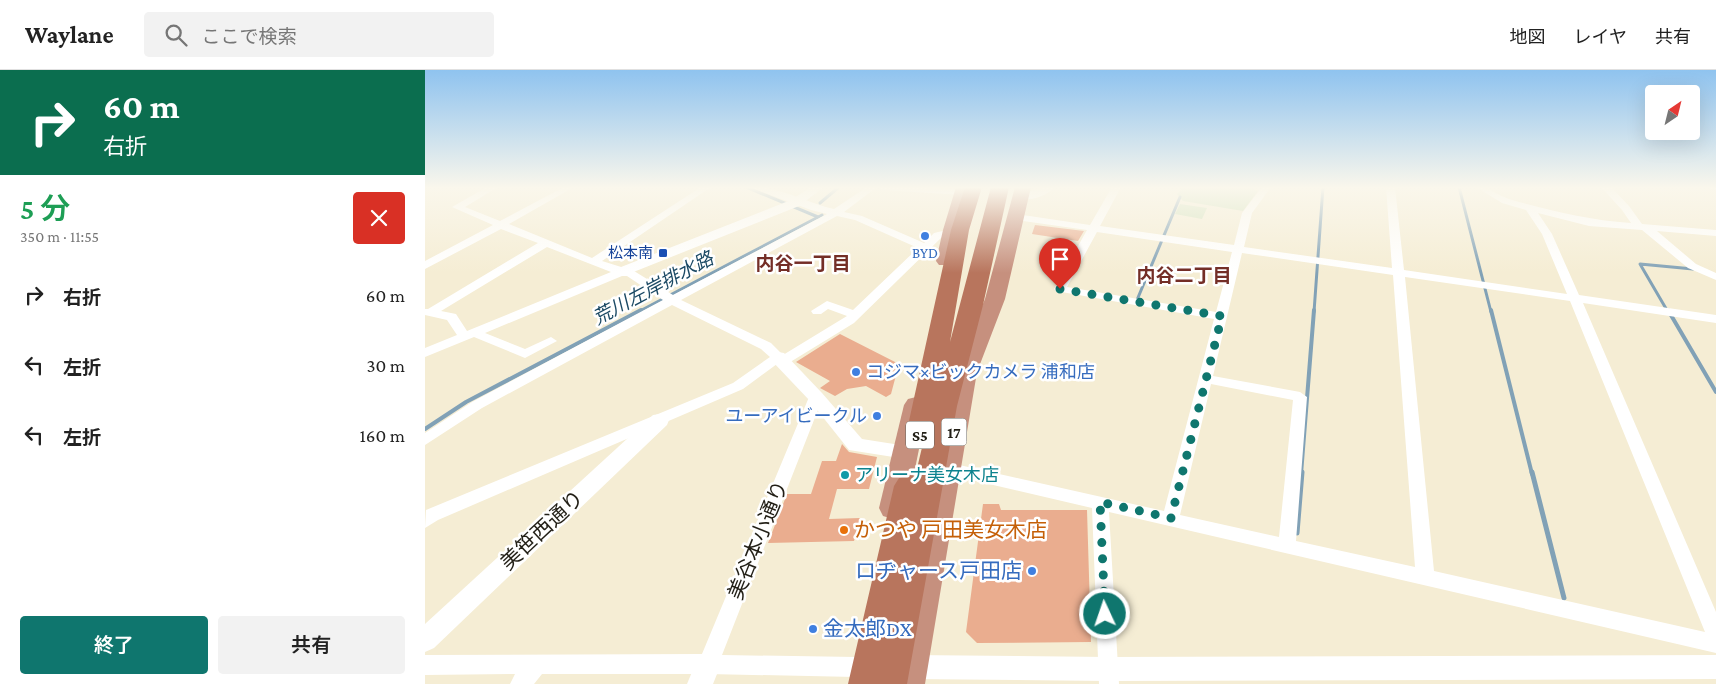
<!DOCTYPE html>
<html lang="ja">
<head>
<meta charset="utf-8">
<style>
  body { margin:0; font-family:"Crimson Pro","Noto Sans JP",serif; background:#f2f2f2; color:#222; height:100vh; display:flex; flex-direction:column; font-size:19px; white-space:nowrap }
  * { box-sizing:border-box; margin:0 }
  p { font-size:16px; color:#767676 }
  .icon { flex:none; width:28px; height:28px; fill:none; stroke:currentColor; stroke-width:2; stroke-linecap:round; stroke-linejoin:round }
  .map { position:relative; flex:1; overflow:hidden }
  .drawer { display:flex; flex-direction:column; background:#fff; width:425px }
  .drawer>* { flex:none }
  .top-card { background:#0b6e4f; color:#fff; overflow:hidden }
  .needle { width:32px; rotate:35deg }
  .fabs { position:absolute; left:1220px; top:15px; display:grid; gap:10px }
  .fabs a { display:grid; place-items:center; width:55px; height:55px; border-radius:5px; background:#fff; box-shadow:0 5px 20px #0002; font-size:25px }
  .pin { position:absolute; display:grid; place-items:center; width:42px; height:42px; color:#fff; margin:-51px -21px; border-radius:50% 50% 50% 0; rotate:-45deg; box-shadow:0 0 5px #0007 }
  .pin .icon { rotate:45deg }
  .me { position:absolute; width:55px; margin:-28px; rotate:357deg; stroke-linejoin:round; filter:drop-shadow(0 0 4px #0008) }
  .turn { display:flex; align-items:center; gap:18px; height:105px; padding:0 20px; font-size:22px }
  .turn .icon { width:65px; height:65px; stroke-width:2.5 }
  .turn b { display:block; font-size:35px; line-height:42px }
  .round { display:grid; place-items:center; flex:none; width:52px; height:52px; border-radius:5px; background:#f2f2f2 }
  .headline { display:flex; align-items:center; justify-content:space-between; height:85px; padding:0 20px }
  h1 { font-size:30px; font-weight:600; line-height:38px; color:#1e9e55 }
  .action { display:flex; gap:10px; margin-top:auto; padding:10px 20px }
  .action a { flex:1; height:58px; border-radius:5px; background:#0f766e; color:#fff; font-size:20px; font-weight:600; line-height:58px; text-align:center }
  .action a+a { background:#f2f2f2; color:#222 }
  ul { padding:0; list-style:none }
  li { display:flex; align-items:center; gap:15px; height:70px; padding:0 20px }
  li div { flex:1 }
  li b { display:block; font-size:19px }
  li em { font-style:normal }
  header { display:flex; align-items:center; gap:30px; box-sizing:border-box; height:70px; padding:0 25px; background:#fff; border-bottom:1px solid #e0e0e0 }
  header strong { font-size:24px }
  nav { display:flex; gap:28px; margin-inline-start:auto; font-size:18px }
  .search { width:350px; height:45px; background:#f2f2f2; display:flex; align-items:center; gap:12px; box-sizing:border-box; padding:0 18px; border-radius:5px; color:#767676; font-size:19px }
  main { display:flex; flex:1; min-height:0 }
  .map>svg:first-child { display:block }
  .green { fill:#d0e0ba }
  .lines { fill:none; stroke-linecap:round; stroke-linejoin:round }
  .stream-far2 { stroke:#81a1b6; stroke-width:3 }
  .stream-far1 { stroke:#81a1b6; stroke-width:4 }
  .stream { stroke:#81a1b6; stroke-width:5 }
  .building { fill:#eaad8f }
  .minor { fill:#fff; fill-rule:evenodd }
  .tertiary { fill:#fff; fill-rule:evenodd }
  .trunk { fill:#c6907e; fill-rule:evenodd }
  .motorway { fill:#b8755d; fill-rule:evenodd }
  .route { stroke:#0f766e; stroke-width:9; stroke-dasharray:0 16.2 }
  .shop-dot { fill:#3f7fe0; stroke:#fff; stroke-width:2 }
  .transit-dot { fill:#1a4fb4; stroke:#fff; stroke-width:2 }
  .culture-dot { fill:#0f9aa8; stroke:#fff; stroke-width:2 }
  .food-dot { fill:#e8710a; stroke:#fff; stroke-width:2 }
  .labels { text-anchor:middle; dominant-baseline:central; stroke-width:5; stroke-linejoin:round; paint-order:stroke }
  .far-transit-label { font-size:15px; fill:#164399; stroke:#fff; text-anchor:end }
  .far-shop-label { font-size:15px; fill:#366cbe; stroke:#fff }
  .shield { fill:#fff; stroke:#64625c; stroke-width:1 }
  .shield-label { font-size:16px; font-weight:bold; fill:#221f16 }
  .shop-label { font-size:18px; fill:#366cbe; stroke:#fff; text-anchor:start }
  .culture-label { font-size:18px; fill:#0d838f; stroke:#fff; text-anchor:start }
  .neighbourhood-label { font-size:19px; font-weight:bold; fill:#742e27; stroke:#fff }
  .water-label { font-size:19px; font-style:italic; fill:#1b4964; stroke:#fff }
  .near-street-label { font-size:21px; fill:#221f16; stroke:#fff }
  .near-food-label { font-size:21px; fill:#c56008; stroke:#fff; text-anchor:start }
  .near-shop-label { font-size:21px; fill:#366cbe; stroke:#fff; text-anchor:end }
</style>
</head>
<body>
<header>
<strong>Waylane</strong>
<div class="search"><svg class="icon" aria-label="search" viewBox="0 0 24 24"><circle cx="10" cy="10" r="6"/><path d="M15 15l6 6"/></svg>ここで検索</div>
<nav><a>地図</a><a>レイヤ</a><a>共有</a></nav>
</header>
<main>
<section class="drawer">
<div class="top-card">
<div class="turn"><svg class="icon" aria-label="right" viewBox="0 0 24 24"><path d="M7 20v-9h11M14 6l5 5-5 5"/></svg><div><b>60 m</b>右折</div></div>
</div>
<div class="headline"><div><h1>5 分</h1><p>350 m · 11:55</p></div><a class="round" style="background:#d93025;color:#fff"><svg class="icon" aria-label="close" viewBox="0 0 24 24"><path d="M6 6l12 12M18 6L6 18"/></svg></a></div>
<ul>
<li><svg class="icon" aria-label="right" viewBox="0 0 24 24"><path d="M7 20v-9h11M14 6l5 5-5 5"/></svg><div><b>右折</b></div><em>60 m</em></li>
<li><svg class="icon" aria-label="left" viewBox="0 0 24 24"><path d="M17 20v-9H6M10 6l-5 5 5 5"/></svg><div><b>左折</b></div><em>30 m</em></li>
<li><svg class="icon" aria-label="left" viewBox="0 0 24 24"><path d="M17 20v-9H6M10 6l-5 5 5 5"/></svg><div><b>左折</b></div><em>160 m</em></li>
</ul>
<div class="action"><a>終了</a><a>共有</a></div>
</section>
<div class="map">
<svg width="1291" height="614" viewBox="0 0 1291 614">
  <rect width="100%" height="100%" fill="#f5edd4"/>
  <!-- green -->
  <g class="green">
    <path d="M759 117H823L833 121 818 141 758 131 752 124Z"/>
    <path d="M755 134 782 138 777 149 750 144Z"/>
  </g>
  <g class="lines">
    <!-- stream-far2 -->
    <g class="stream-far2">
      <path d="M321 117 393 147"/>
      <path d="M1034 117 1066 242"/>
      <path d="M395 133 414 117"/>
      <path d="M712 230 755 127"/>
      <path d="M213 242 397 145"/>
      <path d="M889 242 898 117"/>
      <path d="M1243 242 1215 194 1268 199"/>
    </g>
    <!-- stream-far1 -->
    <g class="stream-far1">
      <path d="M1066 240 1107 404"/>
      <path d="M1243 240 1291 322"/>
      <path d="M0 359 41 332 216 240"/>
      <path d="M876 404 889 240"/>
    </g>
    <!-- stream -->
    <g class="stream">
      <path d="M1107 402 1139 528"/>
      <path d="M872 463 877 402"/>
    </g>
  </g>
  <!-- building -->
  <g class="building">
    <path d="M610 155 659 161 653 171 607 164Z"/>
    <path d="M415 264 474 294 466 324 461 327 441 316 422 319 410 326 395 318 405 311 371 292Z"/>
    <path d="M417 374 424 382 452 387 444 419H412L404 449 435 448 429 471 343 473 362 424H386L397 391H411Z"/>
    <path d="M558 434H574L576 440H662L666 572 552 573 541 562Z"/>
  </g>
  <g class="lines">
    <!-- minor -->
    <g class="minor">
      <path d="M62 117H73L40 137 75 151 139 117H149L84 154 167 188 276 117H286L177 191 209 201 248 225 402 144 386 140 330 119 329 117C356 117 382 133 409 139L442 117H452L419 142 437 146 499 173 509 163 526 159 531 162 517 167 429 253 362 294H352L318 319 13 450 0 458 1 440 308 313 345 287 336 279 247 235 57 338 0 375V363L47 332 238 230 202 206H197L60 263 100 279 126 267 132 271 100 288 49 267 0 287V278L32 265 22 250 0 245V239H3L113 173 76 159 0 199V191L68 155 27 137ZM412 146 430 150 493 178 428 240 402 231 386 241 388 244H396L403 239 422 246 358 285 346 273 256 230ZM122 177 186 202 42 261 31 244 16 241Z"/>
      <path d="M453 117 537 119 542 122 537 125 458 120Z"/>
      <path d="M619 117H630C621 126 603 134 592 125 599 119 609 123 619 117Z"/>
      <path d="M687 117H696L675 156 809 175 817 143 837 117H846L827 143 819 177 967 198 961 117H970L979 200 1142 224 1117 164 1101 140 1077 133 1051 117C1065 117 1073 126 1087 130 1128 141 1163 150 1206 153L1197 140 1176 117H1186L1204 136 1217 154 1291 160V166L1232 161 1271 194 1291 203V210L1263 198 1217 160 1164 156 1113 143 1127 164 1154 225 1291 245V253L1158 233 1291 542V583L684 442 694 614H674L667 438 521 404 515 402 513 398 515 394 521 392 739 441 789 249 631 221 629 219 662 160 591 150 586 147 591 144 665 155ZM672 162 807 182 791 242 642 217ZM817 183 968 205 990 497 871 471 882 327 875 322 788 306ZM980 207 1145 231 1280 562 1009 501ZM786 314 868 330 854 467 755 445Z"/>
      <path d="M1283 117H1291V121Z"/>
      <path d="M391 322 398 327 297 585 431 587 438 590 441 597 438 604 431 607 283 604H117L109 614H85L90 604 0 605V585L277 584 384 327Z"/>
    </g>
    <!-- tertiary -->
    <g class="tertiary">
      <path d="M386 117H399L374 136 201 205 196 206 189 202 191 199 366 130Z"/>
      <path d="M353 282 359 283 397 323 437 369 488 377 491 382 488 387 481 389 424 380 385 331 347 291 345 287 347 283Z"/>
      <path d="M235 344 242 345 244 350 242 355 9 578 0 582V554L228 345Z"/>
      <path d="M283 582 292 585 296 594 288 614H262L274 585Z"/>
      <path d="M485 585 683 587 1291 585V609L683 611 485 609 476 606 472 597 476 588Z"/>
    </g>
    <!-- trunk -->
    <g class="trunk">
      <path d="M531 117H547L534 160 529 191 526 195H514L511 191 518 160Z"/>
      <path d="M590 117H606L580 229 552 302 500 614H466L530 302 560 229Z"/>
      <path d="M491 327 499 329 503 335 482 438 478 446 468 449 458 446 454 438 479 335 483 329Z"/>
    </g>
    <!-- motorway -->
    <path class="motorway" d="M540 117H557L544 160 525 272 566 117H584L558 235 532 336 482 614H423L469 416 474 408 484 405 490 407 499 369 486 367 482 360 526 160Z"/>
  </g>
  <!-- sky -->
  <linearGradient id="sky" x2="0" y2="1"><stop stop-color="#8fc3ef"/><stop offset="0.58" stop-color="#faf7ec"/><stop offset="1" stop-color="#faf7ec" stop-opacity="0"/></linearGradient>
  <rect width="1291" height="203" fill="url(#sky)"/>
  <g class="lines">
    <!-- route -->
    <path class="route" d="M635 219 797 246 746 448 675 432 680 544"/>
  </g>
  <!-- markers -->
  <g class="shop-dot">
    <circle cx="500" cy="166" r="5"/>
    <circle cx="431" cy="302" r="5"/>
    <circle cx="452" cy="346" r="5"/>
    <circle cx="607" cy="501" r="5"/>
    <circle cx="388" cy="559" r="5"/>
  </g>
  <rect class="transit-dot" x="233" y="178" width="10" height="10" rx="2.5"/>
  <circle class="culture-dot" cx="420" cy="405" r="5"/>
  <circle class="food-dot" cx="419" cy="460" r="5"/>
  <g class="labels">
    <!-- far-transit labels -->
    <g class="far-transit-label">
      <text x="228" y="183">松本南</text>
    </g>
    <!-- far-shop labels -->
    <g class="far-shop-label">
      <text x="500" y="183">BYD</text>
    </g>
    <!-- shield labels -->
    <g class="shield">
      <rect x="516.5" y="348.5" width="25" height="27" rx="4"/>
      <rect x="481" y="351.5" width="28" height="27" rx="4"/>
    </g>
    <g class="shield-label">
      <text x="529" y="362">17</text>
      <text x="495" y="365">S5</text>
    </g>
    <!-- shop labels -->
    <g class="shop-label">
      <text x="441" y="302">コジマ×ビックカメラ 浦和店</text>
      <text x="442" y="346" text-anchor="end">ユーアイビークル</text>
    </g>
    <!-- culture labels -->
    <g class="culture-label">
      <text x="430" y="405">アリーナ美女木店</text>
    </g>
    <!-- neighbourhood labels -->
    <g class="neighbourhood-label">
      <text x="378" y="193">内谷一丁目</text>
      <text x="759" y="205">内谷二丁目</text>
    </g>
    <!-- water labels -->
    <g class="water-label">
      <text transform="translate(228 218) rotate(-28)">荒川左岸排水路</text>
    </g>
    <!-- near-street labels -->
    <g class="near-street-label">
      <text transform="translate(117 460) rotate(-43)">美笹西通り</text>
      <text transform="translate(333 470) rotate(-68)">美谷本小通り</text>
    </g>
    <!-- near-food labels -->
    <g class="near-food-label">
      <text x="429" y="460">かつや 戸田美女木店</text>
    </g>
    <!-- near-shop labels -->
    <g class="near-shop-label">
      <text x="597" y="501">ロヂャース戸田店</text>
      <text x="398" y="559" text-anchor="start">金太郎DX</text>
    </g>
  </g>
</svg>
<div class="fabs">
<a><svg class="needle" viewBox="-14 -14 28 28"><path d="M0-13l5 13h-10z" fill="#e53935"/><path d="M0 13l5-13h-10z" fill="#767676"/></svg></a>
</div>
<div class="pin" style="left:635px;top:219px;background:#d93025"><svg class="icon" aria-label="arrive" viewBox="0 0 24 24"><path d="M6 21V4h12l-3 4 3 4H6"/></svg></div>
<svg class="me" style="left:680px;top:544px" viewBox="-20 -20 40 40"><circle r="17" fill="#0f766e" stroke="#fff" stroke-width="3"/><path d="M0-11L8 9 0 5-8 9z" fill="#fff"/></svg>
</div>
</main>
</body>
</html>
